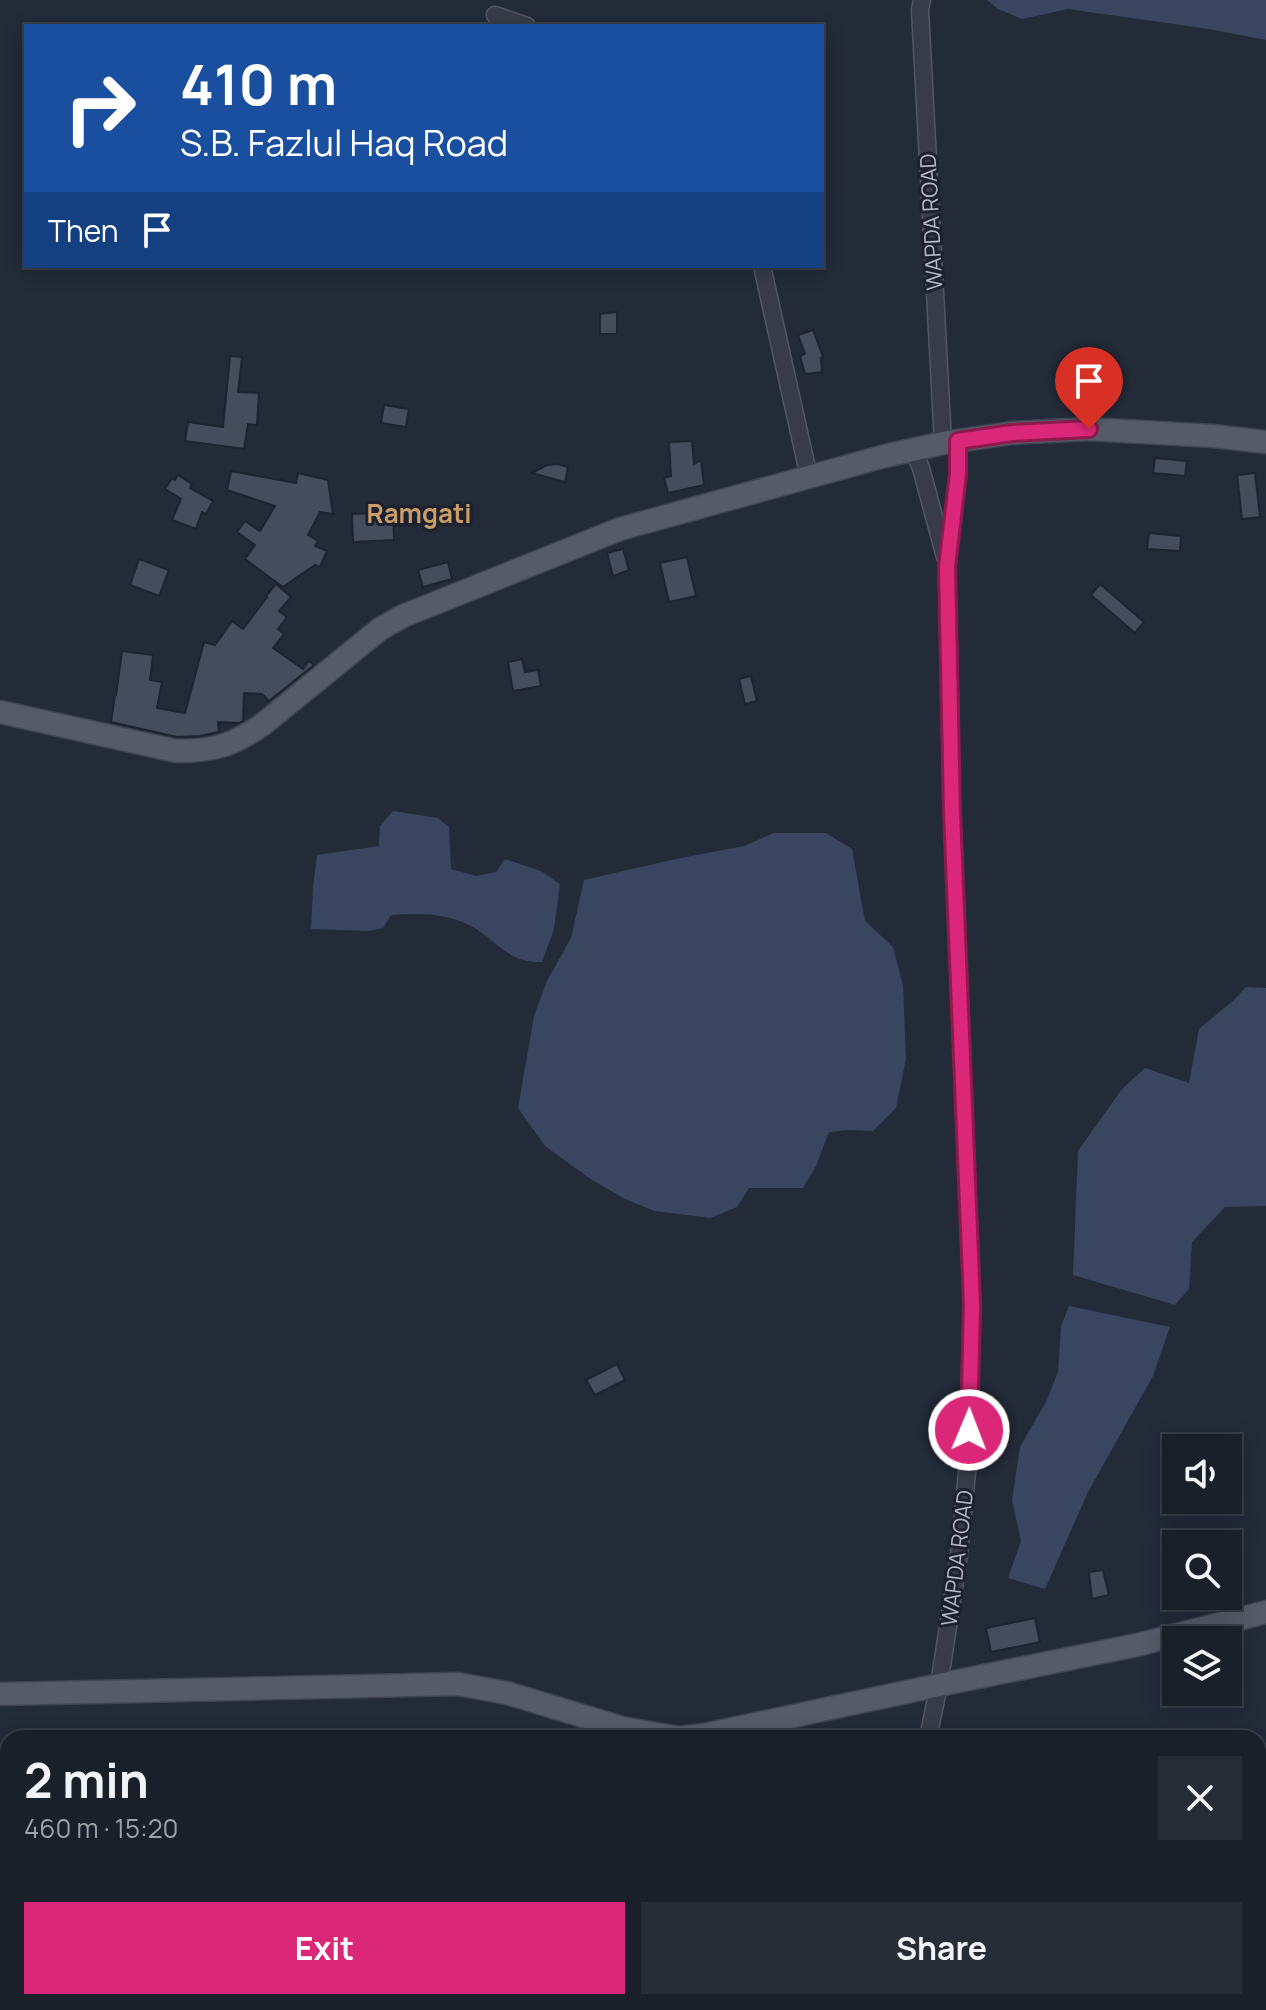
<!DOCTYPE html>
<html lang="en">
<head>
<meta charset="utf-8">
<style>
  body { margin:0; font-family:Manrope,sans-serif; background:#272d36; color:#f1f3f6; height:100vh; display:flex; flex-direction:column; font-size:30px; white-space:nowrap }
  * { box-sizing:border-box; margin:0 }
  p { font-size:26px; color:#9fa3a8 }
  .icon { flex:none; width:44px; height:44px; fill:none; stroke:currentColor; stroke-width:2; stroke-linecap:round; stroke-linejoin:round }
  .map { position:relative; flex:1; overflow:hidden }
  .panel { position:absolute; left:0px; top:1730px; width:1266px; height:280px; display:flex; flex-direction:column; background:#1a202a; border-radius:24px 24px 0 0; box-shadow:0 4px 20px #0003,0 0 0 2px #383e47 }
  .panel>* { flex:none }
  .banner { position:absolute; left:24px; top:24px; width:800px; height:244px; border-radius:0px; box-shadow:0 4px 20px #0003,0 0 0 2px #383e47; background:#1a4fa0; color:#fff; overflow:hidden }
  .buttons { position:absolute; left:1162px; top:1434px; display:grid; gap:16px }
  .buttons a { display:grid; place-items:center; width:80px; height:80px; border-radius:0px; background:#1a202a; box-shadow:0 4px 20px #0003,0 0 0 2px #383e47; font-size:40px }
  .pin { position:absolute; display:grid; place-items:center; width:68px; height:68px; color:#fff; margin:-82px -34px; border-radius:50% 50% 50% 0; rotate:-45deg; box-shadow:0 0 8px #0007 }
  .pin .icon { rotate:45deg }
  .me { position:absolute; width:88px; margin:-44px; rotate:1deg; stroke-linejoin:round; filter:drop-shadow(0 0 6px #0008) }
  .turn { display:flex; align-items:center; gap:28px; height:168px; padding:0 24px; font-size:36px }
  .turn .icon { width:104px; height:104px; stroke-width:2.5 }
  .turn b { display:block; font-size:56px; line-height:68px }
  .then { display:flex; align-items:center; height:76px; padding:0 24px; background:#0003; gap:16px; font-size:30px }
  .round { display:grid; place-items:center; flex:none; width:84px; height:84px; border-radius:0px; background:#272d36 }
  .overview { display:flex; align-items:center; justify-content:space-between; height:136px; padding:0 24px }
  h1 { font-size:48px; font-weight:700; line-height:60px }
  .cta { display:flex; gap:16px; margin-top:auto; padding:16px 24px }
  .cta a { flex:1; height:92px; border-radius:0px; background:#db2777; color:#fff; font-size:32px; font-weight:700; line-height:92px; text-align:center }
  .cta a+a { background:#272d36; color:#f1f3f6 }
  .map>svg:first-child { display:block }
  .water { fill:#3a465f }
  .building { fill:#454d5c; stroke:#1e232f; stroke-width:2 }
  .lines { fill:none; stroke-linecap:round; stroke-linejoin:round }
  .minor-casing { stroke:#525763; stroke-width:19 }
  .major-casing { stroke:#404551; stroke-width:25 }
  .minor { stroke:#373c48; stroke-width:16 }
  .major { stroke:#555b68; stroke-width:22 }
  .route-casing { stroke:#8e194d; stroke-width:20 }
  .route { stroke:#db2777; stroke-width:14 }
  .labels { text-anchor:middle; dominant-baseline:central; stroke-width:6; stroke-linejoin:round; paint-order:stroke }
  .street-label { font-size:22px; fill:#b2b7c4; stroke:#1c212d }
  .quarter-label { font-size:26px; font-weight:bold; fill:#ca9d67; stroke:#1c212d }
</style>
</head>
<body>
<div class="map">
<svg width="1266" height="2010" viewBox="0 0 1266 2010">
  <rect width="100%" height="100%" fill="#232a38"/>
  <!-- water -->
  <g class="water">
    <path d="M987 0H1266V40L1209 29 1068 9 1022 19 998 9Z"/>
    <path d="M393 811 438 818 449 827 451 869 476 876 496 872 505 859 541 871 560 884 554 929 542 962C508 964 497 940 471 926 446 913 419 913 391 915L383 928 368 931 311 929 313 888 317 855 379 846 380 826Z"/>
    <path d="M774 833H826L852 849 865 921 893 947 903 985 906 1059 896 1108 873 1131 849 1130 829 1132 816 1166 803 1188H749L737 1207 710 1218 654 1211 625 1199 589 1178 545 1146 518 1108 534 1016 547 981 571 938 584 880 671 860 744 846Z"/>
    <path d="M1246 987 1266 988V1206L1225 1207 1192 1242 1189 1289 1175 1305 1073 1275 1078 1151 1122 1089 1145 1068 1189 1083 1199 1029 1234 1000Z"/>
    <path d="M1069 1306 1170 1327 1153 1376 1088 1492 1045 1589 1008 1578 1021 1541 1012 1500 1020 1447 1046 1402 1058 1372 1061 1326Z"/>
  </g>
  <!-- building -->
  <g class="building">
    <path d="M617 312V334H600V314Z"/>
    <path d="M813 330 823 357 821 358 822 372 805 374 800 356 805 354 798 335Z"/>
    <path d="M230 356 242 357 238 392 259 393 257 425 248 424 244 449 185 441 188 422 223 427Z"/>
    <path d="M384 405 409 409 406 427 381 423Z"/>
    <path d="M692 441 694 464 701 460 704 485 668 493 664 478 671 476 669 442Z"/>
    <path d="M1155 458 1187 461 1185 476 1153 473Z"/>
    <path d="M558 464 568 467 565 482 532 473 547 465Z"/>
    <path d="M231 471 296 483 298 473 328 480 333 514 320 512 308 535 318 541 315 546 327 551 320 567 315 565 283 587 245 559 255 545 237 532 245 521 260 531 275 506 227 490Z"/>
    <path d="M1255 473 1260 517 1242 519 1237 475Z"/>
    <path d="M178 475 192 484 190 488 213 501 206 514 202 512 196 529 172 520 181 499 165 489 172 478 175 480Z"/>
    <path d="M378 508 393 510 394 540 353 542 352 514 378 513Z"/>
    <path d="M1149 533 1181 536 1180 551 1147 549Z"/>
    <path d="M623 549 629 570 613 576 607 553Z"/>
    <path d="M687 557 696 596 669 602 660 563Z"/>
    <path d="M139 559 169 570 159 596 130 585Z"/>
    <path d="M448 562 452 579 423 587 418 570Z"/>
    <path d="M276 584 291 597 279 611 287 617 278 629 284 634 273 648 303 669 309 661 314 665 269 701 262 694 244 693 243 721 239 723 218 722 219 732H218L200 736 177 737 111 722 115 695H116L122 651 153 655 150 680 162 682 157 708 185 713 204 642 215 645 232 621 243 629 267 597 266 596Z"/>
    <path d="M1100 584 1144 622 1135 633 1091 595Z"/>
    <path d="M522 659 525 672 538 670 541 686 513 691 508 662Z"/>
    <path d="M751 676 757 701 745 704 739 679Z"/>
    <path d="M617 1364 625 1380 595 1395 586 1380Z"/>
    <path d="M1103 1570 1109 1595 1092 1599 1089 1572Z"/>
    <path d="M1035 1618 1040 1642 991 1652 986 1628Z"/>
  </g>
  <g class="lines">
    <defs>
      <g id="minor">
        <path d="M922 0 920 10 943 443"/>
        <path d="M495 15 527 26"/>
        <path d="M762 266 809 477"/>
        <path d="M913 450 921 468 945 557"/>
        <path d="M928 1738 939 1685 959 1555 968 1462 972 1304 952 812 947 567 958 474V441"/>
        <path d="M891 2010 892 2002"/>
      </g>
      <g id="major">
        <path d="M0 712 176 751C214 751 231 746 262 725L380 629 403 616 620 529 885 456 943 443 1012 433 1089 429 1213 436 1266 442"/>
        <path d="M0 1694 458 1684 507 1693 622 1728 679 1738 704 1735 939 1685 1137 1645 1266 1612"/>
      </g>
    </defs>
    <!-- minor casing -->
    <use href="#minor" class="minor-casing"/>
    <!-- major casing -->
    <use href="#major" class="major-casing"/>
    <!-- minor -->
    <use href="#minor" class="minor"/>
    <!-- major -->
    <use href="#major" class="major"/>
  </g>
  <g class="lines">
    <defs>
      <path id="route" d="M969 1430 972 1304 952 812 947 567 958 474V441L1012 433 1089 429"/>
    </defs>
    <!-- route casing -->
    <use href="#route" class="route-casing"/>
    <!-- route -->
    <use href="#route" class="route"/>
  </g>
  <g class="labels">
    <!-- street labels -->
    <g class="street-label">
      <text transform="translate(931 222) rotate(-93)">WAPDA ROAD</text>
      <text transform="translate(957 1558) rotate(-83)">WAPDA ROAD</text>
    </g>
    <!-- quarter labels -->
    <g class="quarter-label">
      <text x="419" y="513">Ramgati</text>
    </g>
  </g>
</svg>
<div class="buttons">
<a><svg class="icon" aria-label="sound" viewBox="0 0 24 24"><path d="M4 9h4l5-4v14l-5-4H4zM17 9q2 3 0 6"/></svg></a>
<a><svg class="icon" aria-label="search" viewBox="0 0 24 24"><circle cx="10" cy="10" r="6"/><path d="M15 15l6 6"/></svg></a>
<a><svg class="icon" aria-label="layers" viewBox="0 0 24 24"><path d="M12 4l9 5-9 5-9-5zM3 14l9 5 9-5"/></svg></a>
</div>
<div class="pin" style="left:1089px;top:429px;background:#d93025"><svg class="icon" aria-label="arrive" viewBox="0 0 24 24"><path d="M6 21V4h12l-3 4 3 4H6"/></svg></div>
<svg class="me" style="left:969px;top:1430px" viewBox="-20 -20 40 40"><circle r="17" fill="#db2777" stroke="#fff" stroke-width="3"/><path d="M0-11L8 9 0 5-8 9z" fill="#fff"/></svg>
<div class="banner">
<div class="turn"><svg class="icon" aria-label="right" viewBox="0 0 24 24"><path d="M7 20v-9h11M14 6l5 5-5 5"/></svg><div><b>410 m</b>S.B. Fazlul Haq Road</div></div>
<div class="then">Then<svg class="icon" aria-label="arrive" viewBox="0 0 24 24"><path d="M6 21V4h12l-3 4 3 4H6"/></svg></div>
</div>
<section class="panel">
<div class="overview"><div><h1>2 min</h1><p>460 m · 15:20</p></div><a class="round"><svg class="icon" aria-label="close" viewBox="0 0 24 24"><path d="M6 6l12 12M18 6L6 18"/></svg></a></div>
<div class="cta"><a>Exit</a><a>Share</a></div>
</section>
</div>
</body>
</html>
